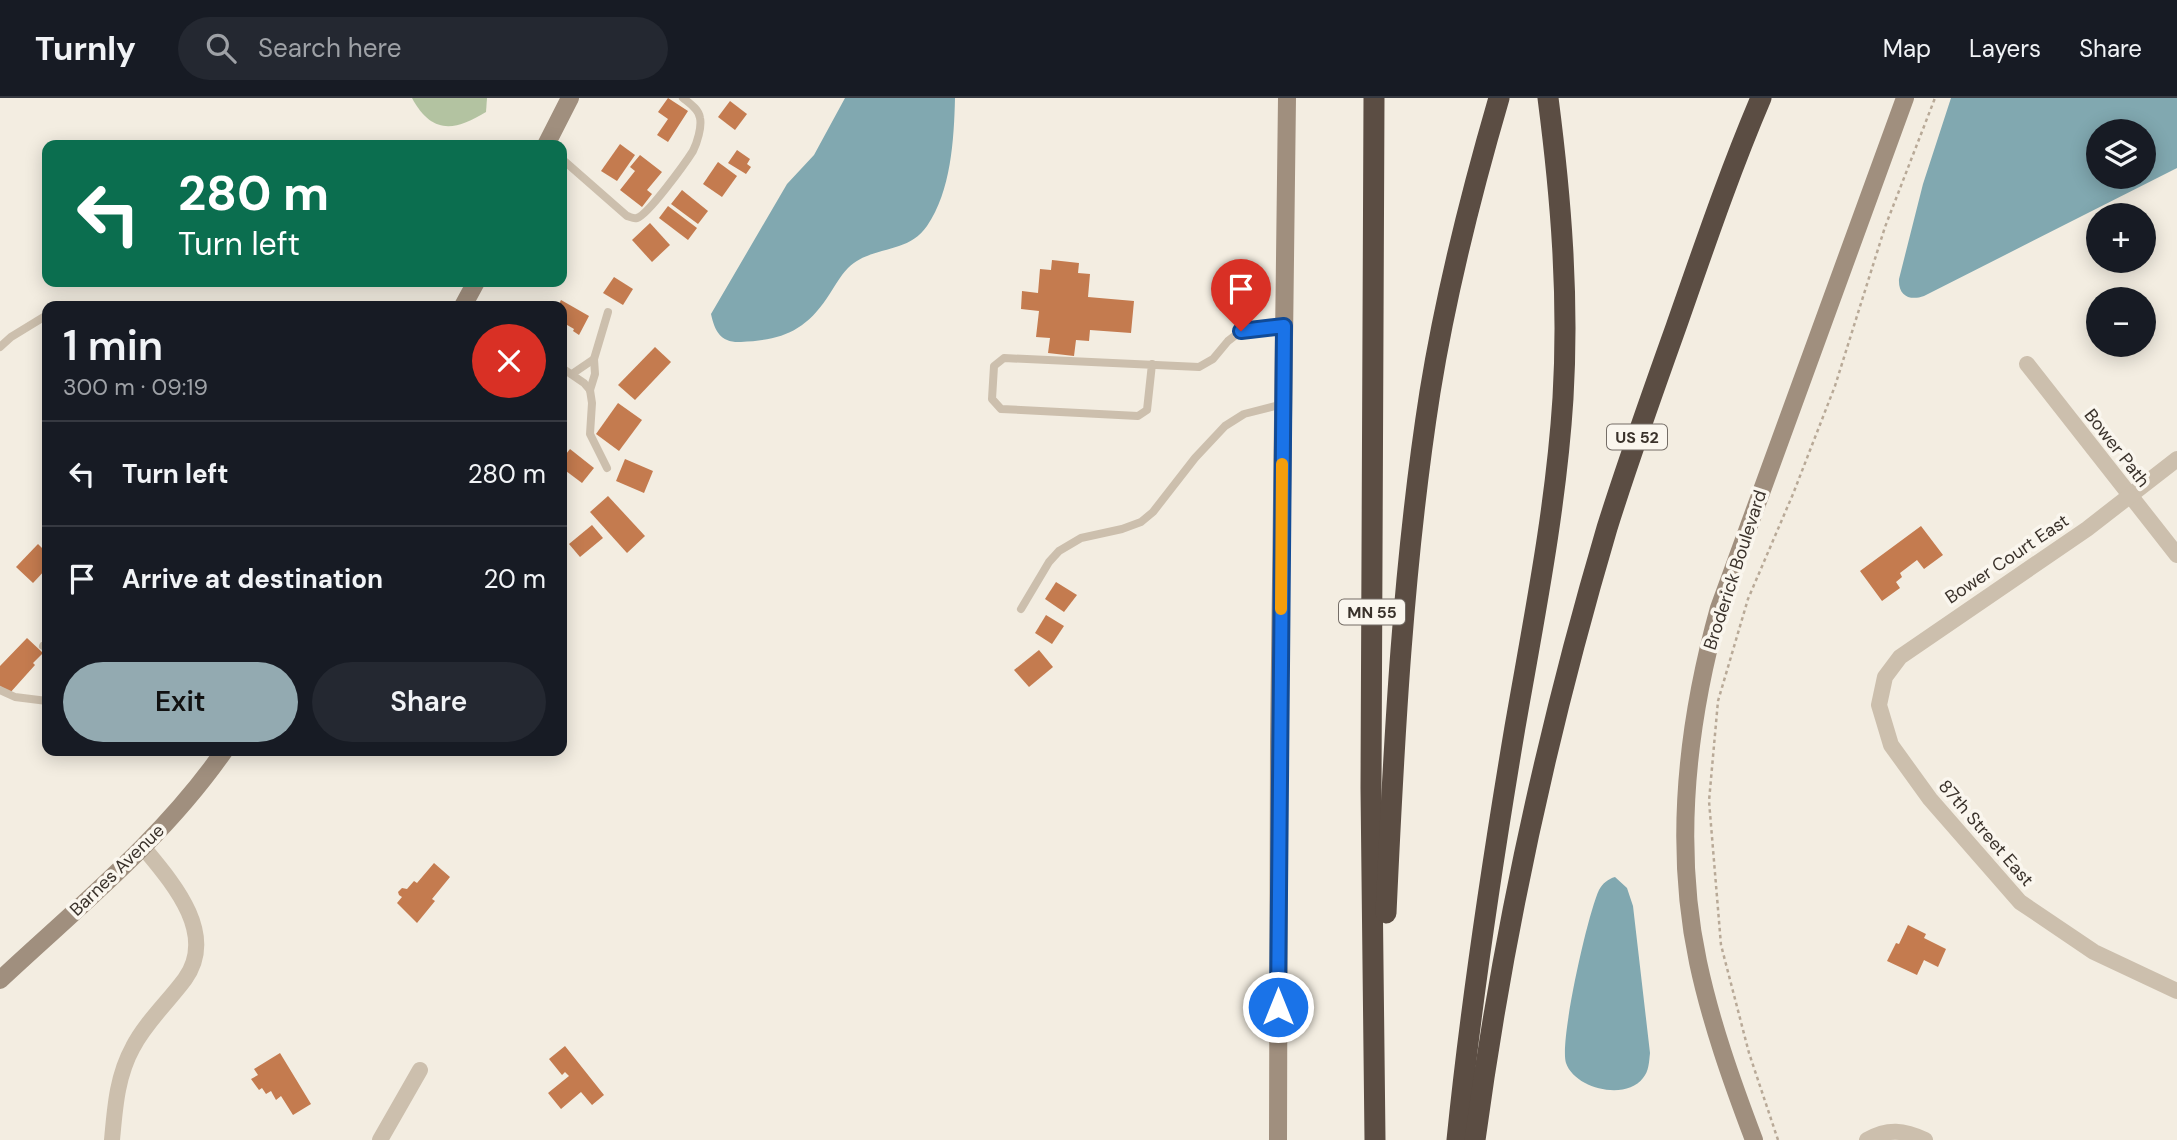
<!DOCTYPE html>
<html lang="en">
<head>
<meta charset="utf-8">
<style>
  body { margin:0; font-family:"DM Sans",sans-serif; background:#242831; color:#f1f3f6; height:100vh; display:flex; flex-direction:column; font-size:26px; white-space:nowrap }
  * { box-sizing:border-box; margin:0 }
  p { font-size:23px; color:#9ea1a6 }
  .icon { flex:none; width:38px; height:38px; fill:none; stroke:currentColor; stroke-width:2; stroke-linecap:round; stroke-linejoin:round }
  .map { position:relative; flex:1; overflow:hidden }
  .side { position:absolute; left:42px; top:203px; width:525px; height:455px; display:flex; flex-direction:column; background:#171b24; border-radius:14px; box-shadow:0 4px 18px #0003 }
  .side>* { flex:none }
  .top-card { position:absolute; left:42px; top:42px; width:525px; height:147px; border-radius:14px; box-shadow:0 4px 18px #0003; background:#0b6e4f; color:#fff; overflow:hidden }
  .controls { position:absolute; left:2086px; top:21px; display:grid; gap:14px }
  .controls a { display:grid; place-items:center; width:70px; height:70px; border-radius:50%; background:#171b24; box-shadow:0 4px 18px #0003; font-size:35px }
  .pin { position:absolute; display:grid; place-items:center; width:60px; height:60px; color:#fff; margin:-72px -30px; border-radius:50% 50% 50% 0; rotate:-45deg; box-shadow:0 0 7px #0007 }
  .pin .icon { rotate:45deg }
  .me { position:absolute; width:77px; margin:-38px; rotate:0deg; stroke-linejoin:round; filter:drop-shadow(0 0 5px #0008) }
  .turn { display:flex; align-items:center; gap:24px; height:147px; padding:0 21px; font-size:32px }
  .turn .icon { width:91px; height:91px; stroke-width:2.5 }
  .turn b { display:block; font-size:49px; line-height:60px }
  .round { display:grid; place-items:center; flex:none; width:74px; height:74px; border-radius:37px; background:#242831 }
  .headline { display:flex; align-items:center; justify-content:space-between; height:119px; padding:0 21px }
  h1 { font-size:42px; font-weight:600; line-height:52px }
  .primary-button { display:flex; gap:14px; margin-top:auto; padding:14px 21px }
  .primary-button a { flex:1; height:80px; border-radius:42px; background:#93aab1; color:#111; font-size:28px; font-weight:600; line-height:80px; text-align:center }
  .primary-button a+a { background:#242831; color:#f1f3f6 }
  ul { padding:0; list-style:none }
  li { display:flex; align-items:center; gap:21px; height:105px; padding:0 21px; border-top:2px solid #363941 }
  li div { flex:1 }
  li b { display:block; font-size:26px }
  li em { font-style:normal }
  header { display:flex; align-items:center; gap:42px; box-sizing:border-box; height:98px; padding:0 35px; background:#171b24; border-bottom:2px solid #363941 }
  header strong { font-size:33px }
  nav { display:flex; gap:38px; margin-inline-start:auto; font-size:24px }
  .search { width:490px; height:63px; background:#242831; display:flex; align-items:center; gap:18px; box-sizing:border-box; padding:0 24px; border-radius:38px; color:#9ea1a6; font-size:26px }
  .map>svg:first-child { display:block }
  .green { fill:#b3c3a1 }
  .water { fill:#81a8b0; fill-rule:evenodd }
  .building { fill:#c47b4f }
  .lines { fill:none; stroke-linecap:round; stroke-linejoin:round }
  .path { stroke:#b8a997; stroke-width:2.5; stroke-dasharray:3.5 3.5; stroke-linecap:butt }
  .lane { stroke:#ccbfad; stroke-width:8 }
  .street { stroke:#ccbfad; stroke-width:16 }
  .secondary { stroke:#a08f7e; stroke-width:18 }
  .highway { stroke:#5b4d43; stroke-width:21 }
  .route-casing { stroke:#114b97; stroke-width:18 }
  .route { stroke:#1a73e8; stroke-width:12 }
  .slow { stroke:#f59e0b; stroke-width:12 }
  .labels { text-anchor:middle; dominant-baseline:central; stroke-width:7; stroke-linejoin:round; paint-order:stroke }
  .shield { fill:#faf6ee; stroke:#746d66; stroke-width:2 }
  .shield-label { font-size:16px; font-weight:bold; fill:#3a322b }
  .street-label { font-size:18px; fill:#3a322b; stroke:#faf6ee }
</style>
</head>
<body>
<header>
<strong>Turnly</strong>
<div class="search"><svg class="icon" aria-label="search" viewBox="0 0 24 24"><circle cx="10" cy="10" r="6"/><path d="M15 15l6 6"/></svg>Search here</div>
<nav><a>Map</a><a>Layers</a><a>Share</a></nav>
</header>
<div class="map">
<svg width="2177" height="1042" viewBox="0 0 2177 1042">
  <rect width="100%" height="100%" fill="#f3ede1"/>
  <!-- green -->
  <path class="green" d="M412 0H487L486 14C455 33 432 37 412 0Z"/>
  <!-- water -->
  <g class="water">
    <path d="M845 0H955C954 42 951 93 927 128 907 157 871 147 848 170 840 178 833 191 827 200 804 234 781 242 741 244 721 245 715 234 711 216L787 86 814 57Z"/>
    <path d="M1951 0H2177V70L1924 198C1910 203 1898 198 1899 181L1923 86ZM2098 33H2144V79H2098Z"/>
    <path d="M1615 779 1627 790 1633 808 1650 955C1649 964 1649 973 1643 980 1626 1003 1575 991 1566 965 1559 943 1588 815 1599 792 1603 785 1608 781 1615 779Z"/>
  </g>
  <!-- building -->
  <g class="building">
    <path d="M668 0 688 13 668 44 657 37 668 21 658 14Z"/>
    <path d="M730 3 747 16 735 32 718 19Z"/>
    <path d="M620 46 635 57 617 83 601 73Z"/>
    <path d="M737 52 750 61 747 66 751 69 746 76 728 65Z"/>
    <path d="M640 57 662 74 647 92 652 96 642 109 620 92 635 73 630 69Z"/>
    <path d="M718 64 737 78 722 99 703 86Z"/>
    <path d="M682 92 708 113 698 126 671 106Z"/>
    <path d="M668 108 697 130 688 142 659 120Z"/>
    <path d="M650 125 670 147 652 164 632 142Z"/>
    <path d="M1052 162 1079 165 1078 175 1090 176 1088 199 1134 203 1131 235 1090 232 1089 243 1076 242 1074 258 1048 255 1050 240 1036 239 1039 213 1021 211 1022 193 1038 195 1040 171 1051 172Z"/>
    <path d="M614 179 633 191 623 207 603 195Z"/>
    <path d="M561 202 589 218 579 237 573 233 574 231 562 224V208H558Z"/>
    <path d="M655 249 671 264 635 302 618 287Z"/>
    <path d="M618 305 642 322 619 353 596 336Z"/>
    <path d="M570 351 594 370 582 385 562 370V361Z"/>
    <path d="M625 361 653 373 644 395 616 383Z"/>
    <path d="M608 398 645 438 627 455 590 414Z"/>
    <path d="M592 427 603 440 580 459 569 446Z"/>
    <path d="M1921 428 1943 457 1924 471 1917 462 1900 475 1902 479 1896 484 1900 490 1882 503 1860 473Z"/>
    <path d="M38 446 47 455V470L33 485 16 469Z"/>
    <path d="M1056 484 1077 497 1064 514 1045 501Z"/>
    <path d="M1046 517 1064 528 1052 546 1035 535Z"/>
    <path d="M27 540 43 555 33 565 35 567 9 596 0 588V568Z"/>
    <path d="M1039 552 1053 569 1029 589 1014 572Z"/>
    <path d="M434 765 450 779 432 801 435 803 417 825 397 805 402 799 399 797 398 794 402 790 407 791 414 783 417 785Z"/>
    <path d="M1908 827 1926 836 1924 840 1946 851 1938 869 1924 862 1917 877 1887 863 1896 845 1899 846Z"/>
    <path d="M565 948 604 997 592 1007 581 994 561 1011 548 995 569 978 565 974 562 977 549 961Z"/>
    <path d="M280 955 311 1006 293 1017 281 998 276 1002 271 993 266 996 262 990 259 992 251 981 258 977 254 971Z"/>
  </g>
  <g class="lines">
    <!-- path -->
    <path class="path" d="M1778 1042 1749 955 1721 847 1709 703 1718 603 1748 501 1793 396 1835 288 1885 129 1935 0"/>
    <!-- lane -->
    <g class="lane">
      <path d="M562 61 627 118C631 119 633 121 637 120 648 117 686 64 693 53 697 45 702 29 700 20 699 11 689 5 683 0"/>
      <path d="M0 249 11 239 47 217"/>
      <path d="M1152 266 1147 312 1138 318 1001 311 992 301 994 268 1004 260 1199 269 1213 261 1228 243 1241 233 1284 228"/>
      <path d="M562 270 584 285 590 292 592 305 590 336 607 370"/>
      <path d="M572 276 594 261 608 214"/>
      <path d="M590 292 595 276 594 261"/>
      <path d="M1021 511 1049 464 1059 453 1081 440 1122 431 1141 424 1153 414 1195 360 1225 328 1244 316 1283 306"/>
      <path d="M43 548 47 550"/>
      <path d="M0 592 15 599 47 603"/>
    </g>
    <!-- street -->
    <g class="street">
      <path d="M2027 266 2177 457"/>
      <path d="M2177 361 2087 431 1900 559 1885 579 1879 607 1891 647 1930 701 2020 804 2094 854 2177 893"/>
      <path d="M112 1042C115 1009 117 978 133 949 146 924 168 904 185 881 218 835 171 783 143 749"/>
      <path d="M380 1042 420 972"/>
      <path d="M1867 1042C1888 1030 1904 1032 1925 1042"/>
    </g>
    <!-- secondary -->
    <g class="secondary">
      <path d="M546 47 570 0"/>
      <path d="M463 208 476 184"/>
      <path d="M0 882C78 809 163 741 224 653"/>
      <path d="M1278 1042 1279 644 1287 0"/>
      <path d="M1754 1042C1732 984 1711 925 1698 864 1673 746 1687 625 1719 510L1905 0"/>
    </g>
    <!-- highway -->
    <g class="highway">
      <path d="M1374 0 1371 690 1375 1042"/>
      <path d="M1386 815C1394 641 1403 466 1430 294 1446 195 1471 96 1499 0"/>
      <path d="M1457 1042C1471 904 1492 766 1515 629 1534 520 1556 411 1563 300 1569 199 1561 100 1548 0"/>
      <path d="M1475 1042C1503 835 1548 630 1607 430 1628 363 1652 296 1676 229 1703 152 1729 75 1761 0"/>
    </g>
  </g>
  <g class="lines">
    <defs>
      <path id="route" d="M1241 233 1284 228 1278 909"/>
    </defs>
    <!-- route casing -->
    <use href="#route" class="route-casing"/>
    <!-- route -->
    <use href="#route" class="route"/>
    <!-- slow -->
    <path class="slow" d="M1281 511 1282 366"/>
  </g>
  <g class="labels">
    <!-- shield labels -->
    <g class="shield">
      <rect x="1607" y="326.5" width="60" height="25" rx="5"/>
      <rect x="1339" y="501.5" width="66" height="25" rx="5"/>
    </g>
    <g class="shield-label">
      <text x="1637" y="339">US 52</text>
      <text x="1372" y="514">MN 55</text>
    </g>
    <!-- street labels -->
    <g class="street-label">
      <text transform="translate(2117 350) rotate(52)">Bower Path</text>
      <text transform="translate(2007 461) rotate(-34)">Bower Court East</text>
      <text transform="translate(1735 472) rotate(-72)">Broderick Boulevard</text>
      <text transform="translate(1986 735) rotate(49)">87th Street East</text>
      <text transform="translate(117 772) rotate(-44)">Barnes Avenue</text>
    </g>
  </g>
</svg>
<div class="controls">
<a><svg class="icon" aria-label="layers" viewBox="0 0 24 24"><path d="M12 4l9 5-9 5-9-5zM3 14l9 5 9-5"/></svg></a>
<a>+</a>
<a>−</a>
</div>
<div class="pin" style="left:1241px;top:233px;background:#d93025"><svg class="icon" aria-label="arrive" viewBox="0 0 24 24"><path d="M6 21V4h12l-3 4 3 4H6"/></svg></div>
<svg class="me" style="left:1278px;top:909px" viewBox="-20 -20 40 40"><circle r="17" fill="#1a73e8" stroke="#fff" stroke-width="3"/><path d="M0-11L8 9 0 5-8 9z" fill="#fff"/></svg>
<div class="top-card">
<div class="turn"><svg class="icon" aria-label="left" viewBox="0 0 24 24"><path d="M17 20v-9H6M10 6l-5 5 5 5"/></svg><div><b>280 m</b>Turn left</div></div>
</div>
<section class="side">
<div class="headline"><div><h1>1 min</h1><p>300 m · 09:19</p></div><a class="round" style="background:#d93025;color:#fff"><svg class="icon" aria-label="close" viewBox="0 0 24 24"><path d="M6 6l12 12M18 6L6 18"/></svg></a></div>
<ul>
<li><svg class="icon" aria-label="left" viewBox="0 0 24 24"><path d="M17 20v-9H6M10 6l-5 5 5 5"/></svg><div><b>Turn left</b></div><em>280 m</em></li>
<li><svg class="icon" aria-label="arrive" viewBox="0 0 24 24"><path d="M6 21V4h12l-3 4 3 4H6"/></svg><div><b>Arrive at destination</b></div><em>20 m</em></li>
</ul>
<div class="primary-button"><a>Exit</a><a>Share</a></div>
</section>
</div>
</body>
</html>
